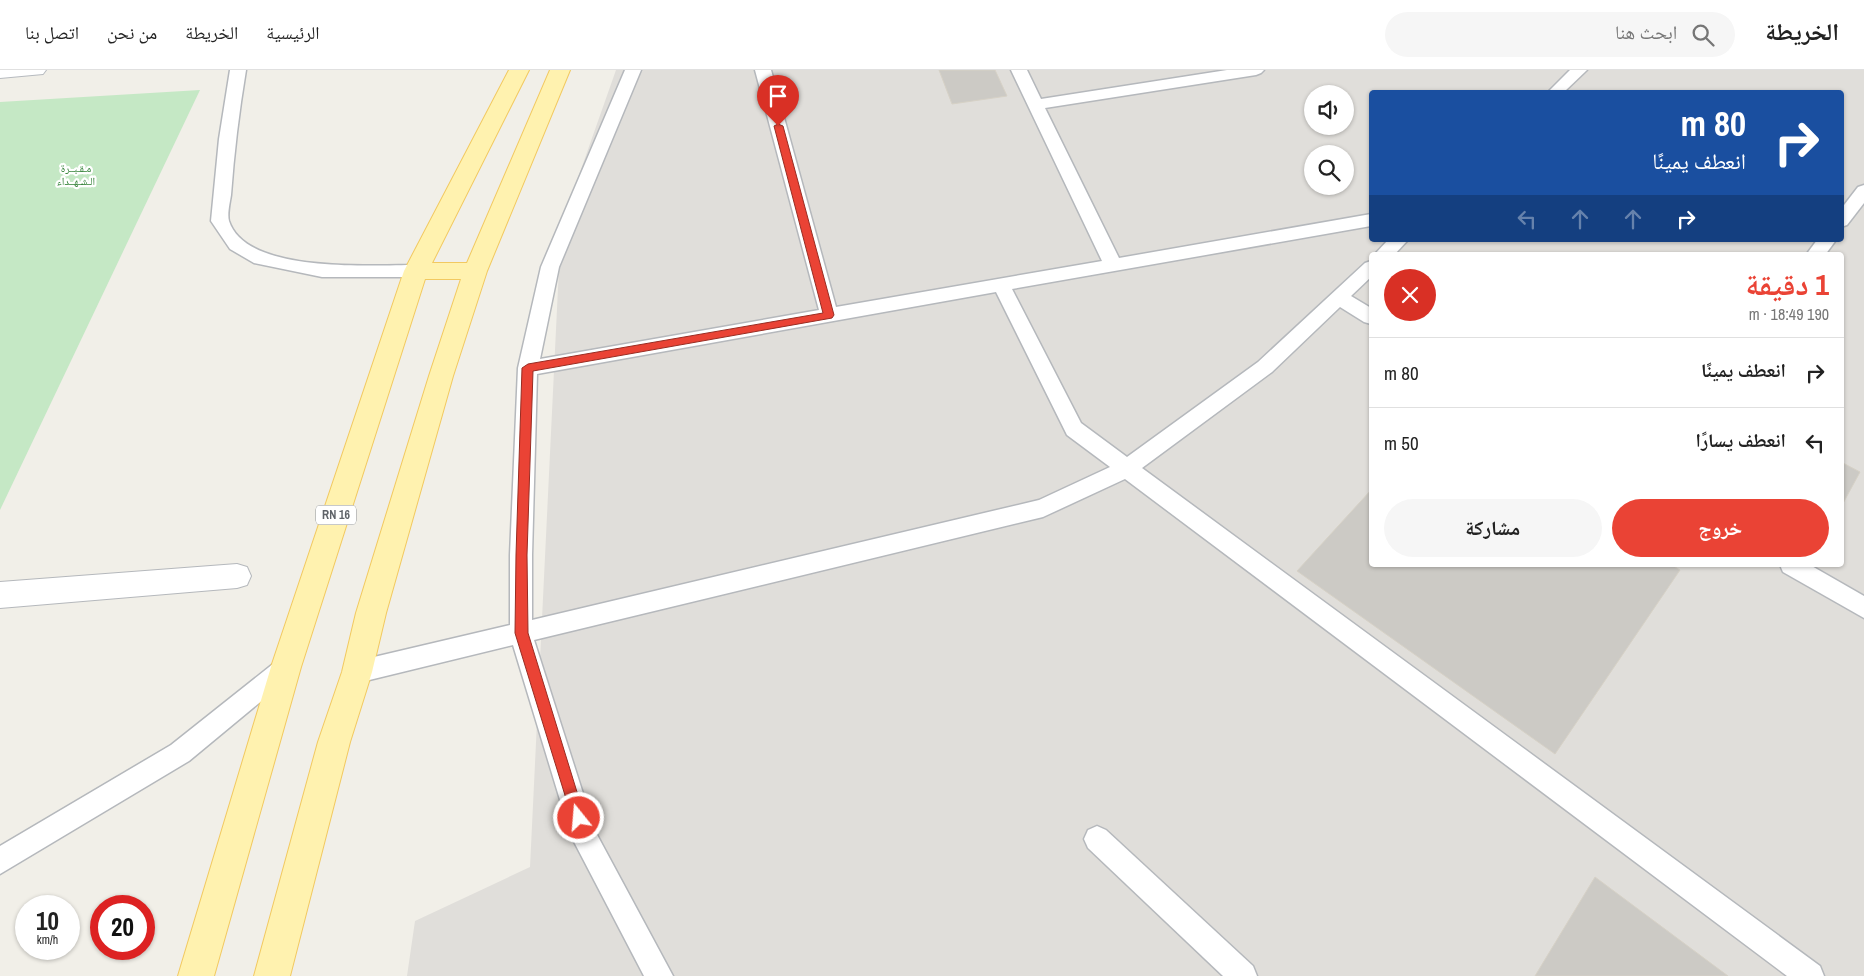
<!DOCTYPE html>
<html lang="ar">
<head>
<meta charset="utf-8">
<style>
  body { margin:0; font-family:"Archivo Narrow","Noto Naskh Arabic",sans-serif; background:#f6f6f6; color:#222; direction:rtl; height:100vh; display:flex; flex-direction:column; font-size:19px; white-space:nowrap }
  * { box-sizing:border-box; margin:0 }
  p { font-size:16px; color:#767676 }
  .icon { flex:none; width:28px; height:28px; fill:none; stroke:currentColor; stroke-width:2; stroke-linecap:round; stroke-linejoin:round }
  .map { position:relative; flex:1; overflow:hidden; direction:ltr }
  .panel { position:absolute; left:1369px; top:182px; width:475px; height:315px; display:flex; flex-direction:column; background:#fff; border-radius:5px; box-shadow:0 1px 4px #0004; direction:rtl }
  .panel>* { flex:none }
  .top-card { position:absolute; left:1369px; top:20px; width:475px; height:152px; border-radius:5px; box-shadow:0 1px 4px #0004; direction:rtl; background:#1a4fa0; color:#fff; overflow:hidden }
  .buttons { position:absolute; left:1304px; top:15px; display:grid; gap:10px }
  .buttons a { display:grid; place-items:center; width:50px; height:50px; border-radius:50%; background:#fff; box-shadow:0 1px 4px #0004; font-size:25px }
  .speed { position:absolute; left:15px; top:825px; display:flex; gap:10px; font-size:25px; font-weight:700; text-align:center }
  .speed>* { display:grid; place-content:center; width:65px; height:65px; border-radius:50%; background:#fff; box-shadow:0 1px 4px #0004; line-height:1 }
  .speed small { font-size:12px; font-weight:400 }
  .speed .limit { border:8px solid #d22; background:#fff; color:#111 }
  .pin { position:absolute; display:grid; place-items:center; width:42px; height:42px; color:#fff; margin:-51px -21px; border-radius:50% 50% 50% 0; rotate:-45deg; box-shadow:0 0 5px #0007 }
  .pin .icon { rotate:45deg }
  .me { position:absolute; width:55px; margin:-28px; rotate:343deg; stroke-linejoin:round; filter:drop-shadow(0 0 4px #0008) }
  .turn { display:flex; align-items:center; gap:18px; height:105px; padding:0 15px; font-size:22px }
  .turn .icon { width:65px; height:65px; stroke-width:2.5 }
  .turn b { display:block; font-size:35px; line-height:42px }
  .lanes { display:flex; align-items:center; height:48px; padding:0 15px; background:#0003; justify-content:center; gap:25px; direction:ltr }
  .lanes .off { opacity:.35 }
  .round { display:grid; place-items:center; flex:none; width:52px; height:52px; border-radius:26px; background:#f6f6f6 }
  .overview { display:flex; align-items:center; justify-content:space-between; height:85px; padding:0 15px }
  h1 { font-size:30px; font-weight:700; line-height:38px; color:#ea4335 }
  .cta { display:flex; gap:10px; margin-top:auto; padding:10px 15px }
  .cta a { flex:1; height:58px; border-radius:30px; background:#ea4335; color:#fff; font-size:20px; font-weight:700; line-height:58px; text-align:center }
  .cta a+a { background:#f6f6f6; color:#222 }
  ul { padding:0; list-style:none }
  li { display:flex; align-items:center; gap:15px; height:70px; padding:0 15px; border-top:1px solid #e0e0e0 }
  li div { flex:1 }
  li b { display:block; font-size:19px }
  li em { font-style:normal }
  header { display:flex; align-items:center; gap:30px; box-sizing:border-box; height:70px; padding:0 25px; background:#fff; border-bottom:1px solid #e0e0e0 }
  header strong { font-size:24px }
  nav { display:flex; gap:28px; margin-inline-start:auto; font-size:18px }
  .search { width:350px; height:45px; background:#f6f6f6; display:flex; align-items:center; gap:12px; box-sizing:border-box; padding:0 18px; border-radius:28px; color:#767676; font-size:19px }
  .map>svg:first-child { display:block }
  .industrial { fill:#e0deda; fill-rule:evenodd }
  .green { fill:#c5e8c5 }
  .building { fill:#cccac5; stroke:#d6d1c6 }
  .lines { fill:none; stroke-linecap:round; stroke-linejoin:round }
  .lane-casing { stroke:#b5b8bc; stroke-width:3 }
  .street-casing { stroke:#b5b8bc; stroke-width:2 }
  .secondary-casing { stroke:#b6babf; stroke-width:2 }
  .primary-casing { stroke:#f2c960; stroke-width:2 }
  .lane { fill:#fff; fill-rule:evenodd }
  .street { fill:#fff; fill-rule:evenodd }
  .secondary { fill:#fff; fill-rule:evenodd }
  .primary { fill:#fff2af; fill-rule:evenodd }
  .route { fill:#ea4335; stroke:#982c22 }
  .labels { text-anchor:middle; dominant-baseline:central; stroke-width:4.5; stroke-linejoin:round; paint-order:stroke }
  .far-park-label { font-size:11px; fill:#348238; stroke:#fff }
  .shield { fill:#fff; stroke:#8f9295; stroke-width:1 }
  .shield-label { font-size:12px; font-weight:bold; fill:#5f6368 }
</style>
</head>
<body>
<header>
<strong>الخريطة</strong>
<div class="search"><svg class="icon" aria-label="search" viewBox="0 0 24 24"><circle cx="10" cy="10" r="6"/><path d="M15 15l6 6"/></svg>ابحث هنا</div>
<nav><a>الرئيسية</a><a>الخريطة</a><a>من نحن</a><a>اتصل بنا</a></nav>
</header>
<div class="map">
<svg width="1864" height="906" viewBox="0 0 1864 906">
  <rect width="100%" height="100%" fill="#f1efe8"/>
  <!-- industrial -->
  <path class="industrial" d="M616 0H1864V906H407L415 851 530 797 561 156ZM1371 22H1841V170H1371ZM1312 24H1345V56H1312ZM1312 84H1345V116H1312ZM1371 185H1841V495H1371Z"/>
  <!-- green -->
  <path class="green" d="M200 20 0 440V32Z"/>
  <!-- building -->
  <g class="building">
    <path d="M939 0H995L1007 26 952 34Z"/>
    <path d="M1841 392 1860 402 1841 437Z"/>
    <path d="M1371 420V495H1672L1680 500 1555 684 1297 501Z"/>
    <path d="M1595 807 1728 906H1535Z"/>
  </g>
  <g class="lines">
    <defs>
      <g id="lane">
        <path d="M230 0H246C239 42 234 83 231 125 230 132 227 144 229 151 246 204 372 195 416 195L422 197 425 201 422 205 416 207H322L254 193 230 179 211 151 219 69Z"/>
        <path d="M625 0H641L559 197 540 289 819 240 755 0H771L836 237 1102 191 1011 0H1027L1041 29 1227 0H1264L1261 3 1256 5 1045 38 1119 188 1371 144V156L1012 219 1081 353 1127 387 1258 292 1365 193 1371 191V207L1351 226 1371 238V254L1364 252 1340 237 1272 302 1142 398 1820 896 1824 906H1787L1125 409 1043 447 534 570 595 761 673 906H644L571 766 513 575 357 613 349 610 345 602 349 594 357 591 510 555V485L518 298 541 197ZM996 222 1067 365 1110 397 1039 430 532 550V485L537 304Z"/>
        <path d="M1570 0H1587L1564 22H1548Z"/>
        <path d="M1864 115V133L1847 155 1841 157V139L1858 117Z"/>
        <path d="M1388 170H1408L1394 185H1374Z"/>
        <path d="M1817 170H1836L1825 185H1806Z"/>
        <path d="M1780 495H1810L1864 526V548L1783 502Z"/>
        <path d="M286 586 294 590 298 597 294 604 189 691 0 804V776L171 675 278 590Z"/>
        <path d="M1097 756 1106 760 1253 896 1257 906H1223L1088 778 1084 769 1088 760Z"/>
      </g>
      <path id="street" d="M237 494 247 497 251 506 247 515 237 518 0 538V512Z"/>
      <path id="secondary" d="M0 0H46L43 4 0 8Z"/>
      <path id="primary" d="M509 0H529L432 193H467L550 0H570L487 201 453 306 386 543 372 602 350 672 290 906H254L318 672 342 602 356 543 429 306 461 209H425L301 597 214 906H178L271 597 404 201Z"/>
    </defs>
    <!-- lane casing -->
    <use href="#lane" class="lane-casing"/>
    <!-- street casing -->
    <use href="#street" class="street-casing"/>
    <!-- secondary casing -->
    <use href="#secondary" class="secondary-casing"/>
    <!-- primary casing -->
    <use href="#primary" class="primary-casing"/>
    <!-- lane -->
    <use href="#lane" class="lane"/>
    <!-- street -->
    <use href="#street" class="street"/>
    <!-- secondary -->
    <use href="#secondary" class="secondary"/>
    <!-- primary -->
    <use href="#primary" class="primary"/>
  </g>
  <!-- route -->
  <path class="route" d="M778 54 783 56 834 245 832 248 533 301 527 485 528 563 585 748 583 753 579 755 574 753 572 748 515 563 516 485 522 298 528 294 823 243 774 56Z"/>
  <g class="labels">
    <!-- far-park labels -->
    <g class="far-park-label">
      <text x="76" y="98">مـقـبــرة<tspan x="76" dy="13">الـشـهــداء</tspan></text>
    </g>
    <!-- shield labels -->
    <rect class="shield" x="316" y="435.5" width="40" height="19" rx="4"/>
    <g class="shield-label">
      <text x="336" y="445">RN 16</text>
    </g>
  </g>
</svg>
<div class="buttons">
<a><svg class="icon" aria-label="sound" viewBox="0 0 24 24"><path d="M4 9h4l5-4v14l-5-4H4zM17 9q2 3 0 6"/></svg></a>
<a><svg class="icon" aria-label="search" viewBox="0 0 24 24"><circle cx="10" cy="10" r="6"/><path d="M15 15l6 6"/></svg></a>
</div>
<div class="speed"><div>10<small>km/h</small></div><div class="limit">20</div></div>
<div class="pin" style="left:778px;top:56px;background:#d93025"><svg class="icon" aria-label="arrive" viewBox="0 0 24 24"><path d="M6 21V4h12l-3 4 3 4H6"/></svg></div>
<svg class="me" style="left:579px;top:748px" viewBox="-20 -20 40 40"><circle r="17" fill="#ea4335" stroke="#fff" stroke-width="3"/><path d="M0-11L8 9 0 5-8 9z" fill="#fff"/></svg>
<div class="top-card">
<div class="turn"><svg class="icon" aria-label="right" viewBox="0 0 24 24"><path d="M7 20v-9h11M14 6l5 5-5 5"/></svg><div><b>80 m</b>انعطف يمينًا</div></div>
<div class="lanes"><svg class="icon off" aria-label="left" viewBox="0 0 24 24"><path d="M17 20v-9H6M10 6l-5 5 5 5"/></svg><svg class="icon off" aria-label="ahead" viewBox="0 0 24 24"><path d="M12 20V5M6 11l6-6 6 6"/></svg><svg class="icon off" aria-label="ahead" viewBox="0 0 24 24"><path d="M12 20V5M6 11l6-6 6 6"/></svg><svg class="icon" aria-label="right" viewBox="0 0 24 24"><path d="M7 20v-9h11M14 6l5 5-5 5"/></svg></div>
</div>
<section class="panel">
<div class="overview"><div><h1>1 دقيقة</h1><p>190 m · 18:49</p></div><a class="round" style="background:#d93025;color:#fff"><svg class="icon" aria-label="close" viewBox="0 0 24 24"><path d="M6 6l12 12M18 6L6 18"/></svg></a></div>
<ul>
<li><svg class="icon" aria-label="right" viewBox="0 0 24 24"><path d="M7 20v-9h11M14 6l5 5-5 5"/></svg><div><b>انعطف يمينًا</b></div><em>80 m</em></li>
<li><svg class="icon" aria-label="left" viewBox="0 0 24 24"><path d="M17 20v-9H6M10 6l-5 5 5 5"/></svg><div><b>انعطف يسارًا</b></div><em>50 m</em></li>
</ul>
<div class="cta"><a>خروج</a><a>مشاركة</a></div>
</section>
</div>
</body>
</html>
